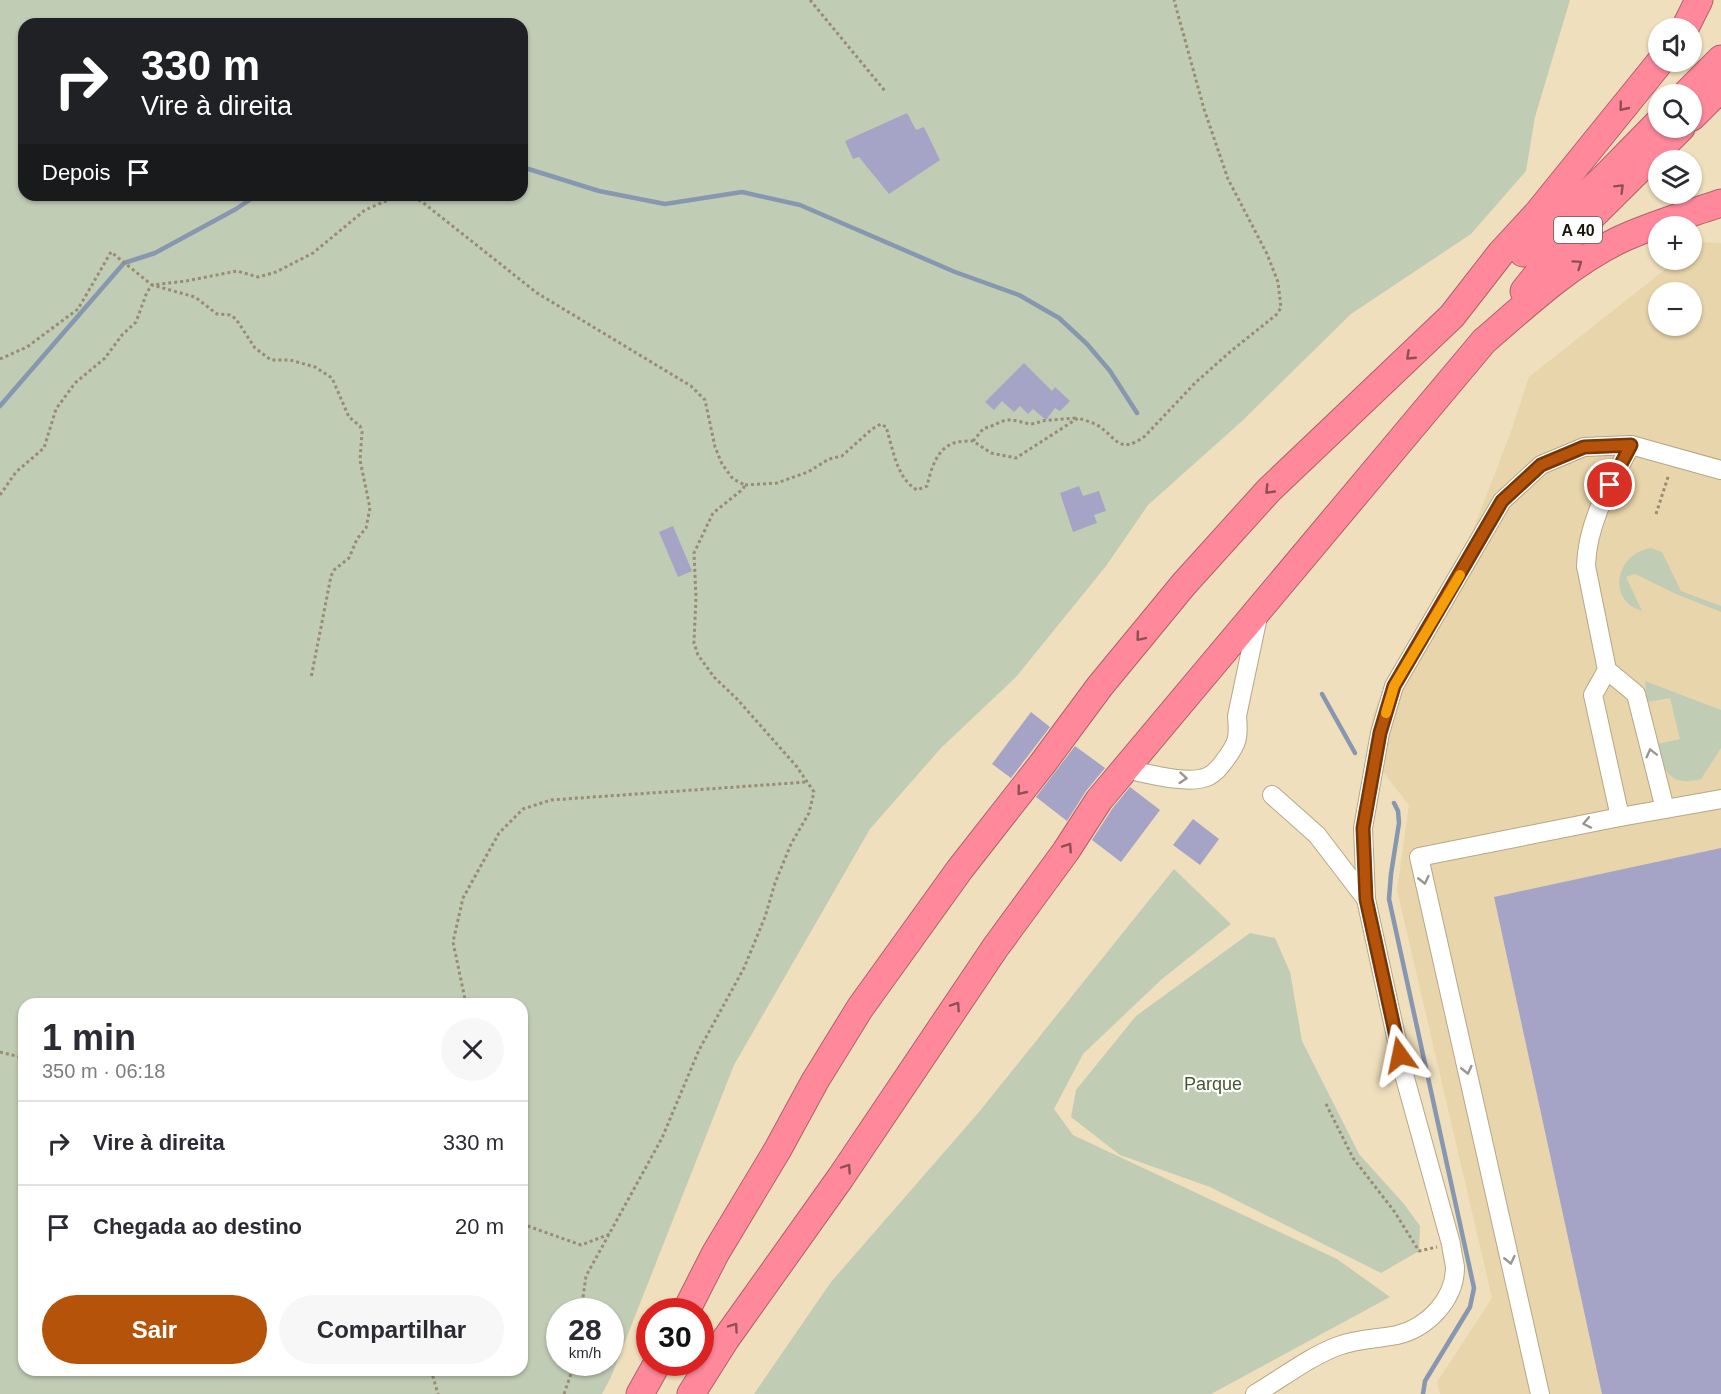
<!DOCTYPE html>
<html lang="pt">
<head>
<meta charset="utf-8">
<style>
  body { margin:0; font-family:Arial,sans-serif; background:#f7f7f7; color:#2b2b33; height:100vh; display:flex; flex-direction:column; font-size:22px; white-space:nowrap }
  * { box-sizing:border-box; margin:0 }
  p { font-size:20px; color:#7c7c81 }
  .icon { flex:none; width:33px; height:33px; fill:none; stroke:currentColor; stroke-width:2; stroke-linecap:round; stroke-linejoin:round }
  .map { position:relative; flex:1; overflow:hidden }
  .details { position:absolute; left:18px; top:998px; width:510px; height:378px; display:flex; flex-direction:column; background:#fff; border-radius:18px; box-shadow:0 2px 4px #0004 }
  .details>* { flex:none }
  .hud { position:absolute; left:18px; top:18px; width:510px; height:183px; border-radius:18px; box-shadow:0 2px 4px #0004; background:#202124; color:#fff; overflow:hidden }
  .buttons { position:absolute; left:1648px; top:18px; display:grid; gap:12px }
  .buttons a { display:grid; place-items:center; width:54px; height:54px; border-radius:50%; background:#fff; box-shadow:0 2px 4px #0004; font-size:30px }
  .speed { position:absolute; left:546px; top:1298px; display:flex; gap:12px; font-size:30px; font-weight:700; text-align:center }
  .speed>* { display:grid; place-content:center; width:78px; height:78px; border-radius:50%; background:#fff; box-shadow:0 2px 4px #0004; line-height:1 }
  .speed small { font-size:15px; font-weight:400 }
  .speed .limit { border:9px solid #d22; background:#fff; color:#111 }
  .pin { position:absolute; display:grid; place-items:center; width:51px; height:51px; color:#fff; margin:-26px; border:3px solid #fff; border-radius:50%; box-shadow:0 2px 6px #0007 }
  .me { position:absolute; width:66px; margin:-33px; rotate:348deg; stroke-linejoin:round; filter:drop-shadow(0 0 4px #0008) }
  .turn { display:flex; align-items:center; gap:21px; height:126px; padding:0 24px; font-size:27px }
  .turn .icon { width:78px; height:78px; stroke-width:2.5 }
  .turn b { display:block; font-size:42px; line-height:51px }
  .then { display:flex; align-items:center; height:57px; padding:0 24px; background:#0003; gap:12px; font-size:22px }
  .round { display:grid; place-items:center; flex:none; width:63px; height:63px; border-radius:32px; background:#f7f7f7 }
  .overview { display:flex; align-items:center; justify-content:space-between; height:102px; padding:0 24px }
  h1 { font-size:36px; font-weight:800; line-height:45px }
  .primary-button { display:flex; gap:12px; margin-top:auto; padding:12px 24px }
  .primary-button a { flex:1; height:69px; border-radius:36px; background:#b45309; color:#fff; font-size:24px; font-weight:800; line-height:69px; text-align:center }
  .primary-button a+a { background:#f7f7f7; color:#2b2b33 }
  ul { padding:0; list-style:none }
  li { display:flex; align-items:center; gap:18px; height:84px; padding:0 24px; border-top:2px solid #e1e1e2 }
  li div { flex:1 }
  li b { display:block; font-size:22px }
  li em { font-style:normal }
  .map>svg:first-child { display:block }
  .built { fill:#e8d5ab; fill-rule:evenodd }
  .green { fill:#c1ccb5; fill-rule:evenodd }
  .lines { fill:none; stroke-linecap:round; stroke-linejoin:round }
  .stream { stroke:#8797af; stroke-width:4.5 }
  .building { fill:#a5a4c6 }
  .minor-casing { stroke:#b6a786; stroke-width:20 }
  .highway-casing { stroke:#b06168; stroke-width:29 }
  .path { stroke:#988c73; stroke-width:3; stroke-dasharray:3 3; stroke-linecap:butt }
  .minor { stroke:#fff; stroke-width:18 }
  .highway { stroke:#ff899b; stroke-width:27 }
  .oneway { stroke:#8e5052 }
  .oneway2 { stroke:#999691 }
  .route-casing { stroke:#753606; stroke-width:15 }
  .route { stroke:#b45309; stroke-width:10 }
  .slow { stroke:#f59e0b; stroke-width:10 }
  .labels { text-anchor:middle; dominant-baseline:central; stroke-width:4.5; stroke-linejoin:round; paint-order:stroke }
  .shield { fill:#fff; stroke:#605c54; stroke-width:1.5 }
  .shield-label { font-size:16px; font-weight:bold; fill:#1c160a }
  .park-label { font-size:18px; fill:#45592d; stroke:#fff }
</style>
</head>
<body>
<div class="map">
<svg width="1721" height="1394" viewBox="0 0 1721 1394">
  <rect width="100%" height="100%" fill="#efdfbd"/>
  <!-- built -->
  <path class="built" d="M1699 242 1721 243V1394H1440L1437 1382 1492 1298 1397 890 1409 805 1367 752 1373 714 1386 683 1459 566 1512 429 1529 377 1677 260H1692V248ZM1659 292H1692V326H1659Z"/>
  <!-- green -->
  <g class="green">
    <path d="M0 0H1570L1535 117 1526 171 1471 234 1351 314 1241 422 1148 505 1106 566 1016 677 941 748 870 829 734 1065 611 1377 602 1394H0ZM24 24H522V195H24ZM24 1004H522V1370H24ZM560 1311H610V1362H560Z"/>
    <path d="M1651 548 1662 552 1681 591 1721 606V612L1676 594 1635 574 1626 577 1642 611C1606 600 1616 553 1651 548Z"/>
    <path d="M1645 681 1721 710V748L1701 779C1670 787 1663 772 1658 744L1680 739 1670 698 1647 702Z"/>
    <path d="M1174 869 1231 924 1162 979 1083 1054 1054 1109 1073 1135 1337 1259 1390 1297 1211 1394H754L831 1282 979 1112Z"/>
    <path d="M1250 933 1275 938 1290 972 1302 1041 1359 1154 1404 1204 1420 1226 1419 1251 1381 1273 1210 1187 1120 1155 1071 1117 1076 1090 1136 1016Z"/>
  </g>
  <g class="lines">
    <!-- stream -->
    <g class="stream">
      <path d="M522 167 599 191 665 204 742 192 800 205 955 272 1019 295 1059 318 1087 344 1110 371 1137 413"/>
      <path d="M0 406 124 263 155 253 236 209 257 195"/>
      <path d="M1322 694 1355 753"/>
      <path d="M1394 803 1398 811 1399 823 1391 874 1389 899 1474 1288 1470 1307 1425 1381 1423 1394"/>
    </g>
  </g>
  <!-- building -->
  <g class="building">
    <path d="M907 113 916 130 924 127 940 160 889 194 859 157 853 159 845 141Z"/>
    <path d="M1024 363 1052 391 1055 387 1070 401 1060 411 1055 408 1046 420 1033 409 1028 414 1020 406 1014 412 1002 401 994 410 985 402Z"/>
    <path d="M1079 486 1083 496 1099 491 1106 511 1094 515 1097 523 1073 532 1060 493Z"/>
    <path d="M673 526 692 571 678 577 659 532Z"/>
    <path d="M1031 712 1050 727 1011 778 992 764Z"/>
    <path d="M1075 746 1105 768 1086 791 1067 821 1036 797Z"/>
    <path d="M1130 787 1160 810 1121 862 1092 840 1112 809Z"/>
    <path d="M1193 819 1219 839 1200 865 1173 845Z"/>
    <path d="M1721 848V1394H1602L1494 897Z"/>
  </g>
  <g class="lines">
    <defs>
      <g id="minor">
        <path d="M1607 670 1636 694 1665 809"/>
        <path d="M1125 769C1146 773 1190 786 1209 776 1216 772 1221 766 1225 760 1238 743 1239 737 1237 716L1259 612"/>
        <path d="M1272 795 1317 835 1366 899"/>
        <path d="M1620 817 1593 695 1607 670 1586 566C1587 522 1611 483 1631 445"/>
        <path d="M1255 1394C1282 1378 1309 1357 1338 1346 1357 1339 1377 1339 1397 1335 1427 1328 1455 1300 1455 1267 1454 1260 1452 1252 1451 1244L1405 1078 1366 899 1363 828 1380 733 1394 686 1502 501 1541 465 1584 447 1631 445 1721 470"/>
        <path d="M1540 1394 1419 857 1620 817 1721 799"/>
      </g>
      <g id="highway">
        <path d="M1685 28 1699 0"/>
        <path d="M1686 94 1721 59"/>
        <path d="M1692 117 1721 88"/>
        <path d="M1523 253 1605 177 1659 122"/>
        <path d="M1524 291 1553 255 1681 128"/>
        <path d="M686 1311 715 1254 778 1149 815 1081 860 1008 960 869 1043 763 1100 686 1184 584 1269 490 1452 316 1501 253 1537 214 1660 62"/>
        <path d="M640 1394 658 1362"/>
        <path d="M691 1394 725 1340 841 1177 995 948 1066 851 1099 800 1484 341C1526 305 1567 266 1617 241 1650 225 1686 215 1721 203"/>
      </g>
    </defs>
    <!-- minor casing -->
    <use href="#minor" class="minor-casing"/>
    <!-- highway casing -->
    <use href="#highway" class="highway-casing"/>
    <!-- path -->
    <g class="path">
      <path d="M810 0 885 91"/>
      <path d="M0 359 27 347 78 309 111 252 152 285 186 281 237 271 258 277 276 272 313 253 365 210 388 200 405 196 421 201 537 293 691 386 705 400 715 447 722 464 733 479 745 485 743 489 713 513 694 553 696 597 694 643 698 655 714 677 737 699 797 767 814 792 809 813 791 844 775 883 765 917 744 968 699 1050 662 1138 586 1276 581 1311"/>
      <path d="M973 441 984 428C993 427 999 421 1007 420 1019 419 1030 428 1041 421L1076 418"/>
      <path d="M745 485 777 483 808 472 829 459 842 456 872 429 881 424 886 427C893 448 896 478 917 490L927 486C931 470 936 449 954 443 959 441 967 441 973 441L991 453 1016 458 1078 418C1084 420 1091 422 1097 425 1117 437 1118 456 1145 436L1196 382 1231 351 1276 315 1281 308 1278 282 1267 254 1228 179 1204 109 1174 0"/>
      <path d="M0 495 16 472 44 448 56 409 75 383 105 358 122 335 136 322 147 292 152 285 195 297 217 314 230 315 236 319 255 348 271 360H290L315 367 332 378 349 417 360 426 362 432 360 460 370 508 366 528 357 539 349 558 334 570 331 576 311 678"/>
      <path d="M1656 514 1669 474"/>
      <path d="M466 1004 453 942 463 898 499 833 523 809 551 800 807 782"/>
      <path d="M0 1052 24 1058"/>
      <path d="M1326 1104 1353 1158 1394 1211 1419 1251 1437 1247"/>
      <path d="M522 1224 581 1245 610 1234"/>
      <path d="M431 1370 438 1394"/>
      <path d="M564 1394 570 1377 573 1362"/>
    </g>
    <!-- minor -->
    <use href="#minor" class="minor"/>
    <!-- highway -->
    <use href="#highway" class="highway"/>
  </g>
  <!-- one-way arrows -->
  <defs><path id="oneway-chevron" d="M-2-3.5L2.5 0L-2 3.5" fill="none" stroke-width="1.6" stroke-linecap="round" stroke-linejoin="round" transform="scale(1.5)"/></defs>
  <g class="oneway">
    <use href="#oneway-chevron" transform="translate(1623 107) rotate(129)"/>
    <use href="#oneway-chevron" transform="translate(1620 188) rotate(-45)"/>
    <use href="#oneway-chevron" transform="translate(1578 264) rotate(-35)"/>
    <use href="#oneway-chevron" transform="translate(1410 356) rotate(137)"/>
    <use href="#oneway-chevron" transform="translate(1269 490) rotate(134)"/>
    <use href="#oneway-chevron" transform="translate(1140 637) rotate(130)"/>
    <use href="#oneway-chevron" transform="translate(1021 791) rotate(129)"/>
    <use href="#oneway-chevron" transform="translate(1068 847) rotate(-56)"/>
    <use href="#oneway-chevron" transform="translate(956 1006) rotate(-56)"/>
    <use href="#oneway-chevron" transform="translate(847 1168) rotate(-56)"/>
    <use href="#oneway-chevron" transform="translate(734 1327) rotate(-55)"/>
  </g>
  <g class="oneway2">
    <use href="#oneway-chevron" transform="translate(1651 753) rotate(-104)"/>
    <use href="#oneway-chevron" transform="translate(1183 778) rotate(5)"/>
    <use href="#oneway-chevron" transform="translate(1587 823) rotate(169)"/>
    <use href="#oneway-chevron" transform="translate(1424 880) rotate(77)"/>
    <use href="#oneway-chevron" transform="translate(1467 1070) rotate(77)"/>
    <use href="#oneway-chevron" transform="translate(1510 1260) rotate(77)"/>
  </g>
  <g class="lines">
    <defs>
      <path id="route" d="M1400 1055 1366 899 1363 828 1380 733 1394 686 1502 501 1541 465 1584 447 1631 445 1610 485"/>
    </defs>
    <!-- route casing -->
    <use href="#route" class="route-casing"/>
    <!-- route -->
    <use href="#route" class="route"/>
    <!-- slow -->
    <path class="slow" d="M1386 713 1394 686 1460 575"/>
  </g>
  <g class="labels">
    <!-- shield labels -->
    <rect class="shield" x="1554" y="217" width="48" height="26" rx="4.5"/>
    <g class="shield-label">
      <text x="1578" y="230">A 40</text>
    </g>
    <!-- park labels -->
    <g class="park-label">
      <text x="1213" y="1084">Parque</text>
    </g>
  </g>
</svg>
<div class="buttons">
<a><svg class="icon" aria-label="sound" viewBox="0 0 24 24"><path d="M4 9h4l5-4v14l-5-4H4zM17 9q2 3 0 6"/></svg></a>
<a><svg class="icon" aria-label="search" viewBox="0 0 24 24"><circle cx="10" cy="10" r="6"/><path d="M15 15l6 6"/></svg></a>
<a><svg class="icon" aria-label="layers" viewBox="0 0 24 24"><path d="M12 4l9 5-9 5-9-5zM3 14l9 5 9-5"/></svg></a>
<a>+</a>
<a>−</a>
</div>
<div class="speed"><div>28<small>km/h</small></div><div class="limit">30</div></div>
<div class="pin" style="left:1610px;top:485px;background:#d93025"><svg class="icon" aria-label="arrive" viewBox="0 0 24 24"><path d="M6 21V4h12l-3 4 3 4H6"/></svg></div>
<svg class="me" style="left:1400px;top:1055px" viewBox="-20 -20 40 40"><path d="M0-17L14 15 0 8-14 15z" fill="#b45309" stroke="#fff" stroke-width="4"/></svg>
<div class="hud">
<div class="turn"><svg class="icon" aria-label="right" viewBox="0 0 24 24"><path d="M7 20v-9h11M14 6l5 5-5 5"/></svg><div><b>330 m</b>Vire à direita</div></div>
<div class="then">Depois<svg class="icon" aria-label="arrive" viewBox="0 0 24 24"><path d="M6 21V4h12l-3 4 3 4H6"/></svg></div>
</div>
<section class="details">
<div class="overview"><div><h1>1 min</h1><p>350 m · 06:18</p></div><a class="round"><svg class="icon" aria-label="close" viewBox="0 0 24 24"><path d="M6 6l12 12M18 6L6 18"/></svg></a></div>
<ul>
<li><svg class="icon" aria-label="right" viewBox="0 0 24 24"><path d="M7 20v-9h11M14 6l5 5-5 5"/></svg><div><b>Vire à direita</b></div><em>330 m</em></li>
<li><svg class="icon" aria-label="arrive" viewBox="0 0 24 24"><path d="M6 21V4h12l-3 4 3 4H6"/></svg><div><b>Chegada ao destino</b></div><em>20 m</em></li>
</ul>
<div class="primary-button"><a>Sair</a><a>Compartilhar</a></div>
</section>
</div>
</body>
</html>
